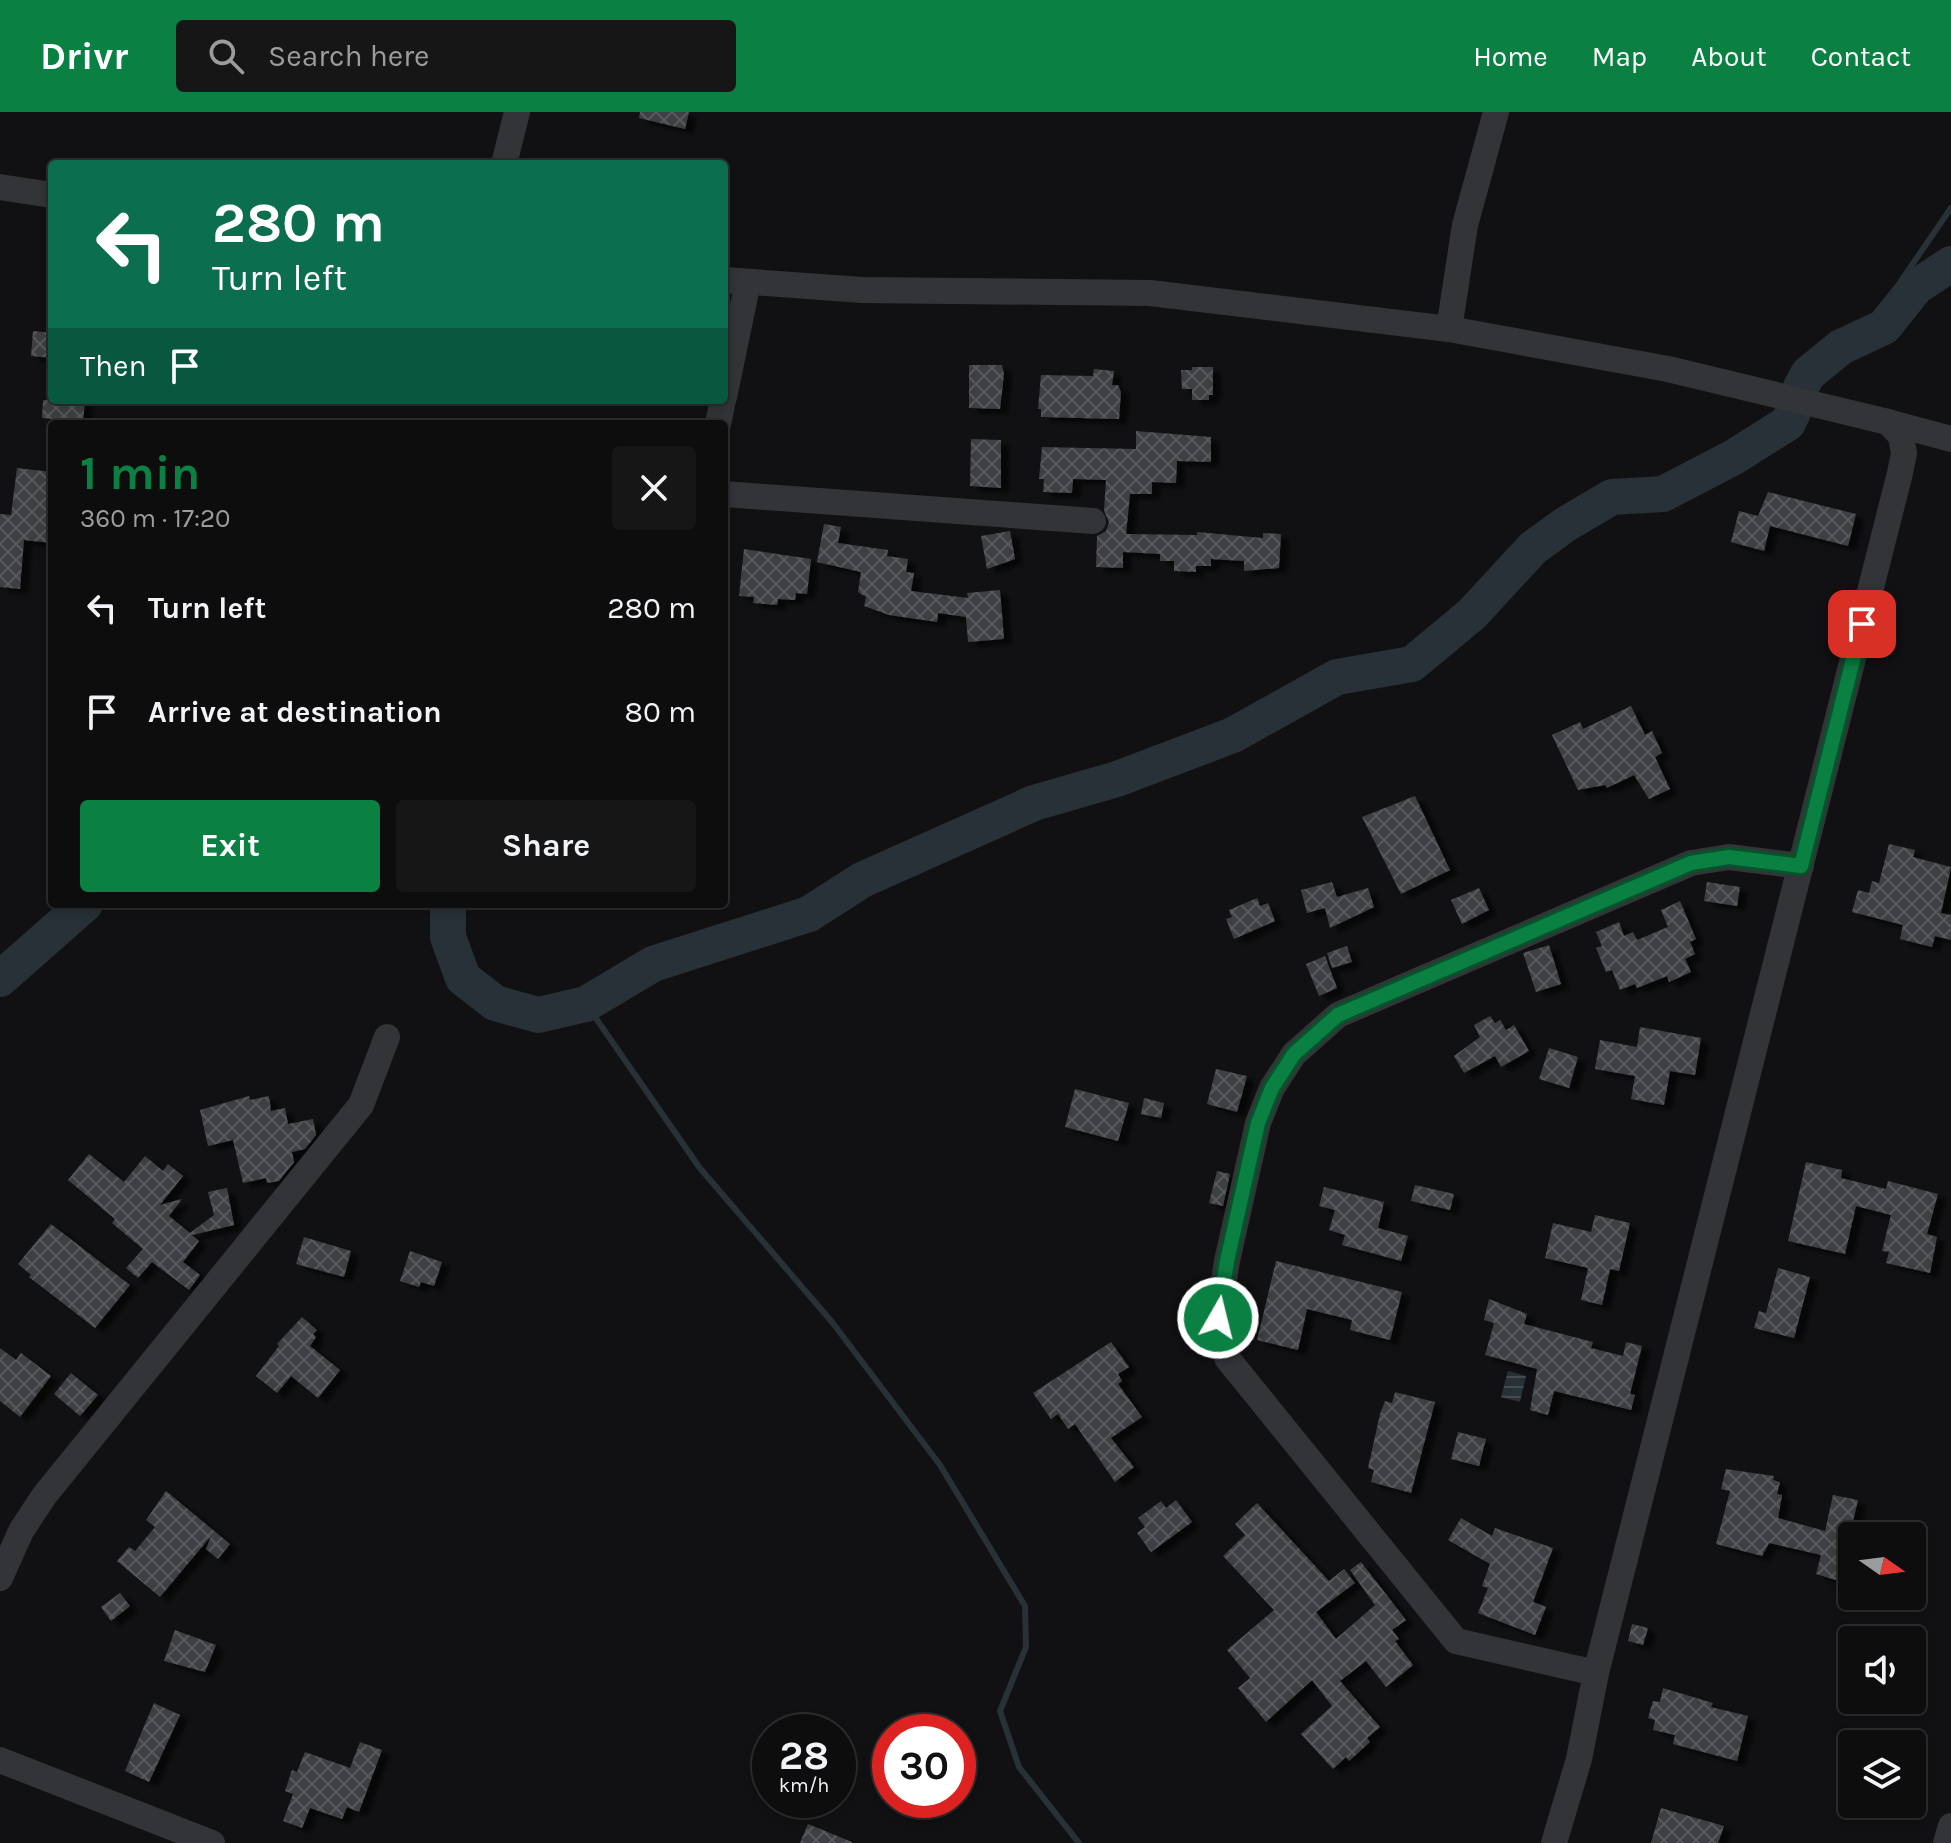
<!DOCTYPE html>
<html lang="en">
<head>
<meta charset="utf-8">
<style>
  body { margin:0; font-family:Karla,sans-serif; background:#161617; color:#f1f3f6; height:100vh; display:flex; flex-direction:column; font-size:30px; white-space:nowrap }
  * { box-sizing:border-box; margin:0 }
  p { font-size:26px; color:#9a9c9e }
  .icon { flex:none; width:44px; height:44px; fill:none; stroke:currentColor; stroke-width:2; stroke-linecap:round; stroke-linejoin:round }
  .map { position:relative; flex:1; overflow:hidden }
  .sheet { position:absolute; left:48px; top:308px; width:680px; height:488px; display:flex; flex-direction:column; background:#0d0d0e; border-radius:8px; box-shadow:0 4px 12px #0003,0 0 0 2px #2d2d2e }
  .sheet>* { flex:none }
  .banner { position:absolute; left:48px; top:48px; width:680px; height:244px; border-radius:8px; box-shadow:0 4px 12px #0003,0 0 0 2px #2d2d2e; background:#0b6e4f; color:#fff; overflow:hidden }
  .needle { width:52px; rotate:104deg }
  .fabs { position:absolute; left:1838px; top:1410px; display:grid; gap:16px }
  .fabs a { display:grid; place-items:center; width:88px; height:88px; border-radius:8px; background:#0d0d0e; box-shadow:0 4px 12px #0003,0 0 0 2px #2d2d2e; font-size:40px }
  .speed { position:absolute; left:752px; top:1602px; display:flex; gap:16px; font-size:40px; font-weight:700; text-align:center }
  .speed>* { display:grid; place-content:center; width:104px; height:104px; border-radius:50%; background:#0d0d0e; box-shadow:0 4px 12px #0003,0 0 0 2px #2d2d2e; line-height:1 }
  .speed small { font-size:20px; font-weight:400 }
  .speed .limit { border:12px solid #d22; background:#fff; color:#111 }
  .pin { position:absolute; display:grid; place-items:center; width:68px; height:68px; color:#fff; margin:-34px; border-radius:16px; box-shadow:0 4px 12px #0006 }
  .me { position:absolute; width:88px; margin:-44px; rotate:8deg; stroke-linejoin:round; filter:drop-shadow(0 0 6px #0008) }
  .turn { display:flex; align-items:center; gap:28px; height:168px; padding:0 32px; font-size:36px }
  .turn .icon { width:104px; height:104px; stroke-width:2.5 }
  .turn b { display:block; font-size:56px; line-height:68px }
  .then { display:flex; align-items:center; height:76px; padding:0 32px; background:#0003; gap:16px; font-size:30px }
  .round { display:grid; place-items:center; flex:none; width:84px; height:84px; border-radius:8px; background:#161617 }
  .head { display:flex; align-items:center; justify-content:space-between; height:136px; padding:0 32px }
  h1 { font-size:48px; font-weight:700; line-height:60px; color:#0b8043 }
  .primary-button { display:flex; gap:16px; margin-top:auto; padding:16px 32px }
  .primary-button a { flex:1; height:92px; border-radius:8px; background:#0b8043; color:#fff; font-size:32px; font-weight:700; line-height:92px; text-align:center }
  .primary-button a+a { background:#161617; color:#f1f3f6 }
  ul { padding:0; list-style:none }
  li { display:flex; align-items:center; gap:24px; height:104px; padding:0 32px }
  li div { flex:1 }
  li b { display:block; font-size:30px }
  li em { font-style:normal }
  header { display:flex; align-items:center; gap:48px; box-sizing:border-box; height:112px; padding:0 40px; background:#0b8043; color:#fff }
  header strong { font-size:38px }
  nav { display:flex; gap:44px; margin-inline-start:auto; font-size:28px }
  .search { width:560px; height:72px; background:#161617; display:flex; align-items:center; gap:20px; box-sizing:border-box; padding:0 28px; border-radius:8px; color:#9a9c9e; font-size:30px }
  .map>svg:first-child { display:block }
  .water { fill:url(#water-rules) }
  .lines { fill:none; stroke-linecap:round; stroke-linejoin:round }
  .stream { stroke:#283137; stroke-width:6 }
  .river { stroke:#283137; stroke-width:36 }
  .building { fill:url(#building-cross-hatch); filter:url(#shadow) }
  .minor { stroke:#323438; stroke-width:26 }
  .route-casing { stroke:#07532c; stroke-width:20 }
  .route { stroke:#0b8043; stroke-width:14 }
</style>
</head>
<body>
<header>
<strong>Drivr</strong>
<div class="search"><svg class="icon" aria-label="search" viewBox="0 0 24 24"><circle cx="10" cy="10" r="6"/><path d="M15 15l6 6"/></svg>Search here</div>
<nav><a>Home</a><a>Map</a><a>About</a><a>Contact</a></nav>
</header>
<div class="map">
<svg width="1951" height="1731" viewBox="0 0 1951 1731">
  <defs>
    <pattern id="water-rules" width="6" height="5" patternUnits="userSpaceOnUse" patternTransform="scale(2)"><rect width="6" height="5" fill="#283137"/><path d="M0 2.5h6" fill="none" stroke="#444c52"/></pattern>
    <pattern id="building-cross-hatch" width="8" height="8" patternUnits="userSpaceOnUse" patternTransform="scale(2)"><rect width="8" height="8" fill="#3d3f43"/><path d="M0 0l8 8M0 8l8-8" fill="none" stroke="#56585c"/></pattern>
    <filter id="shadow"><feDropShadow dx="8" dy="5" stdDeviation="2" flood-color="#0009"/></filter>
  </defs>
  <rect width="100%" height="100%" fill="#111113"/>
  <!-- water -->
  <path class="water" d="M1508 1259 1526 1264 1520 1290 1501 1285Z"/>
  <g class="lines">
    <!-- stream -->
    <g class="stream">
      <path d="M1884 215 1901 169 1951 96"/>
      <path d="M586 892 699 1055 832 1210 940 1353 1025 1494 1026 1535 1000 1599 1019 1655 1079 1731"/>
    </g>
    <!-- river -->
    <g class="river">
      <path d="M1801 275 1808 262 1841 235 1884 215 1916 175 1951 152"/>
      <path d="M448 792V825L463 866 495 891 538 903 586 892 653 852 809 802 862 768 1034 691 1117 667 1233 623 1337 565 1412 552 1472 502 1533 436 1566 412 1612 385 1663 382 1734 345 1788 311 1794 298"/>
      <path d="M0 867 85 792"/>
    </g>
  </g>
  <!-- building -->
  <g class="building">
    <path d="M640 0H689L685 17 639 6Z"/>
    <path d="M33 219 52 221V246L31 244Z"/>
    <path d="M969 253H1002L1004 262 1000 297 969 296Z"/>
    <path d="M1192 255H1213V283H1209V288H1192V277H1182L1181 258H1192Z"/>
    <path d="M1094 257 1114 259 1112 273H1118L1121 280 1119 307 1041 305V297H1038L1041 263 1093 264Z"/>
    <path d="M43 288H85L83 310 42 306Z"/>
    <path d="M1136 319 1211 325V350L1177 349 1176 371 1152 370V382H1130L1126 422 1197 423V420L1263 426V421L1281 422 1279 456 1244 459V449L1211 447V454H1196V460L1174 459V449H1160V442L1123 440V456L1096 455 1097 424 1106 419 1109 411 1104 398 1106 368 1073 367 1072 381 1043 380 1044 367H1039L1042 335 1136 337Z"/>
    <path d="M971 327 1001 328V376L970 374Z"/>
    <path d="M17 356 52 360V431L24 428 20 477 0 475V402L11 403Z"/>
    <path d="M1768 380 1856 402 1848 434 1770 414 1764 439 1731 430 1739 399 1758 404Z"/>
    <path d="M824 412 841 415 838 431 888 438 887 444 908 447 906 460 914 461 911 479 968 486 967 481 1000 478 1004 527 968 530 966 505 938 501 937 510 889 503 864 494 866 485 858 480 861 460 817 450Z"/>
    <path d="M1010 419 1015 447 987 457 981 424Z"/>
    <path d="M744 437 811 447 807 482 796 481 795 488 778 487 777 493 753 491 754 485 739 484Z"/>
    <path d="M1631 594 1645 623 1652 619 1662 641 1655 645 1670 677 1649 687 1634 663 1607 676 1605 673 1578 678 1552 623 1580 610 1583 617Z"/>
    <path d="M1415 684 1450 758 1401 782 1362 705Z"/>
    <path d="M1889 732 1915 738 1913 745 1951 755 1941 801 1951 803V828L1935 824 1932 835 1900 827 1903 813 1852 800 1858 778 1869 781 1872 769 1879 771Z"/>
    <path d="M1332 770 1337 785 1368 776 1374 795 1330 816 1325 796 1307 801 1301 778Z"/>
    <path d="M1707 770 1740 775 1737 794 1704 789Z"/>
    <path d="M1479 776 1489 798 1462 812 1451 788Z"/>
    <path d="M1257 786 1260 794 1268 791 1275 809 1234 827 1226 807 1232 805 1229 798Z"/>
    <path d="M1680 789 1696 827 1690 830 1695 842 1685 847 1691 860 1669 870 1667 864 1637 876 1635 872 1620 878 1612 858 1606 860 1596 836 1602 834 1596 820 1619 810 1624 824 1633 820 1637 828 1668 815 1661 798Z"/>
    <path d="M1549 833 1561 872 1536 880 1523 841Z"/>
    <path d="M1347 834 1352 850 1332 856 1327 841Z"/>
    <path d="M1325 844 1337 876 1319 884 1306 852Z"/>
    <path d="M1490 904 1495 911 1500 908 1506 918 1514 913 1529 939 1501 955 1495 944 1464 961 1454 944 1480 925 1474 913Z"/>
    <path d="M1640 915 1701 926 1695 963 1670 959 1664 993 1631 987 1635 964 1595 957 1600 928 1637 935Z"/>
    <path d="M1549 936 1578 945 1569 976 1539 967Z"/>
    <path d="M1216 957 1247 964 1237 1000 1207 992Z"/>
    <path d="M1075 977 1129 991 1118 1029 1065 1015Z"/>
    <path d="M249 984 250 988 269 984 271 999 285 996 288 1012 313 1007 316 1023 305 1037 292 1040 294 1050 279 1069 267 1071 266 1066 243 1071 233 1028 208 1034 200 998Z"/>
    <path d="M1144 986 1164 991 1161 1006 1141 1002Z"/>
    <path d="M89 1042 124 1070 145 1044 163 1059 168 1052 183 1064 160 1093 182 1087 169 1104 190 1121 214 1103 208 1080 227 1076 234 1113 192 1123 199 1129 183 1150 200 1163 189 1178 152 1150 138 1166 126 1156 143 1137 112 1111 115 1107 68 1068Z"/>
    <path d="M1806 1050 1842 1058 1841 1066 1886 1077 1888 1069 1938 1082 1927 1122 1937 1125 1930 1161 1886 1151 1889 1140 1882 1139 1891 1103 1856 1094 1845 1142 1788 1129Z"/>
    <path d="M1217 1059 1230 1062 1223 1094 1209 1091Z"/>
    <path d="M1415 1073 1454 1082 1450 1098 1411 1089Z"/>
    <path d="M1324 1075 1384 1090 1378 1116 1408 1124 1401 1149 1342 1133 1345 1123 1329 1118 1335 1098 1319 1094Z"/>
    <path d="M1595 1103 1630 1111 1619 1159 1610 1157 1602 1193 1581 1188 1588 1156 1545 1146 1553 1111 1591 1120Z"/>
    <path d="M51 1112 130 1173 95 1216 29 1165 31 1163 18 1152Z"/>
    <path d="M304 1125 351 1139 344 1165 296 1152Z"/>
    <path d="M410 1139 442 1150 434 1174 421 1170 419 1175 400 1169Z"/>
    <path d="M1276 1149 1402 1180 1390 1228 1350 1218 1352 1208 1307 1197 1298 1238 1257 1228Z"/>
    <path d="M1778 1156 1810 1165 1794 1226 1754 1216 1759 1199 1766 1201Z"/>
    <path d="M1489 1187 1527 1202 1524 1212 1593 1230 1591 1236 1623 1244 1626 1230 1642 1234 1630 1282 1635 1283 1631 1298 1554 1279 1548 1303 1530 1298 1537 1257 1485 1243 1494 1211 1484 1208Z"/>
    <path d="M302 1205 317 1218 313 1222 316 1225 310 1234 340 1258 318 1286 291 1264 277 1281 256 1264 279 1234 277 1232Z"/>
    <path d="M1111 1230 1129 1255 1118 1262 1122 1269 1118 1272 1142 1305 1111 1326 1134 1355 1115 1370 1075 1312 1068 1317 1058 1302 1051 1307 1033 1281Z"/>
    <path d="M0 1236 16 1248 21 1241 51 1264 20 1305 0 1289Z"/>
    <path d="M71 1261 98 1283 80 1304 54 1282Z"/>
    <path d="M1395 1280 1435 1290 1411 1381 1371 1370 1374 1358 1368 1356 1380 1302 1385 1289 1392 1291Z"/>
    <path d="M1458 1320 1486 1327 1479 1354 1451 1347Z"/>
    <path d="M1726 1357 1774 1364 1773 1368 1780 1370 1777 1382 1782 1383 1778 1406 1825 1419 1833 1383 1858 1388 1839 1469 1816 1462 1821 1443 1769 1431 1762 1444 1716 1432 1730 1379 1721 1377Z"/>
    <path d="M166 1379 230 1432 218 1447 206 1437 211 1424 160 1485 117 1449 129 1435 135 1439 155 1415 146 1408Z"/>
    <path d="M1176 1388 1192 1410 1151 1440 1137 1421 1145 1415 1138 1406 1161 1389 1166 1396Z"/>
    <path d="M1257 1391 1329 1469 1344 1457 1355 1471 1316 1500 1336 1527 1375 1493 1350 1458 1361 1450 1406 1508 1392 1518 1399 1527 1395 1529 1413 1553 1386 1575 1366 1549 1340 1569 1380 1615 1367 1626 1370 1630 1349 1649 1346 1645 1333 1657 1301 1622 1332 1594 1312 1568 1266 1610 1238 1576 1250 1566 1227 1538 1274 1498 1223 1444 1245 1423 1235 1412Z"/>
    <path d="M1461 1406 1492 1424 1495 1416 1553 1436 1533 1490 1546 1495 1535 1523 1478 1501 1488 1476 1482 1474 1490 1452 1448 1428Z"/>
    <path d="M120 1481 130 1494 111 1509 101 1495Z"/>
    <path d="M1632 1512 1648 1516 1643 1533 1628 1529Z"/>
    <path d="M175 1518 216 1533 205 1560 164 1549Z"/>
    <path d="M1663 1576 1713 1591 1711 1595 1748 1604 1737 1649 1673 1632 1675 1623 1653 1618 1655 1608 1648 1606 1653 1589 1660 1590Z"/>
    <path d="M154 1591 180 1603 149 1670 125 1659Z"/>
    <path d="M360 1630 382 1638 359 1700 347 1695 342 1707 310 1696 302 1716 283 1709 293 1682 285 1679 292 1658 297 1660 305 1640 350 1656Z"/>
    <path d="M1661 1696 1724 1714 1718 1731H1651Z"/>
    <path d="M808 1712 852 1730V1731H800Z"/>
  </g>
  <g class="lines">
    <!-- minor -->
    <g class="minor">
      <path d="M504 52 517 0"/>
      <path d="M0 75 52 83"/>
      <path d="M724 168 862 178 1150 181 1449 217 1668 257 1888 310 1901 324 1904 341 1900 361 1596 1561 1579 1647 1554 1731"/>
      <path d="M1449 217 1465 113 1496 0"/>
      <path d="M724 285 748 170"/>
      <path d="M1888 310 1951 327"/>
      <path d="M718 312 723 288"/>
      <path d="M724 382 1093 409"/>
      <path d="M0 1466 21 1419 44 1384 361 993 387 925"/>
      <path d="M1596 1561 1456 1529 1227 1246 1218 1206 1227 1149 1258 1011 1272 976 1294 942 1338 903 1691 751 1729 745 1801 754"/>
      <path d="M0 1648 212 1731"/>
      <path d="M1946 1731 1951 1714"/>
    </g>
  </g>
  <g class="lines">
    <defs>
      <path id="route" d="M1218 1206 1227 1149 1258 1011 1272 976 1294 942 1338 903 1691 751 1729 745 1801 754 1862 512"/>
    </defs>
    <!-- route casing -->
    <use href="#route" class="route-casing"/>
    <!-- route -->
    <use href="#route" class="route"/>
  </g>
</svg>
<div class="fabs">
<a><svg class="needle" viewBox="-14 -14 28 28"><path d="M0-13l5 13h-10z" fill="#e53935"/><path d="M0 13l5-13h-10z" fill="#9a9c9e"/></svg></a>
<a><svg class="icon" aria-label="sound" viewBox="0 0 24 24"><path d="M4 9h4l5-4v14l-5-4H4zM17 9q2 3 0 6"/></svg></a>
<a><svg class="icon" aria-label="layers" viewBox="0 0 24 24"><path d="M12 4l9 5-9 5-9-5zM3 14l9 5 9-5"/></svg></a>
</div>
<div class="speed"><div>28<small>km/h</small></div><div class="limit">30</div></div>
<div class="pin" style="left:1862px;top:512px;background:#d93025"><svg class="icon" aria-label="arrive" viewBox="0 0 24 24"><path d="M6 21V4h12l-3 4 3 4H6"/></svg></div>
<svg class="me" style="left:1218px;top:1206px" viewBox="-20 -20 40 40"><circle r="17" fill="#0b8043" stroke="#fff" stroke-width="3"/><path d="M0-11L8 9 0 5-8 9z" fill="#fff"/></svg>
<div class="banner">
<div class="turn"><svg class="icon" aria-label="left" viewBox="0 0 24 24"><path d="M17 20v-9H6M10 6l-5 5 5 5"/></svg><div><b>280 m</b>Turn left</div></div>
<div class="then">Then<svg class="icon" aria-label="arrive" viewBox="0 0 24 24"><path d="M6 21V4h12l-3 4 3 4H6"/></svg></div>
</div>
<section class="sheet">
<div class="head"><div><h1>1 min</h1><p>360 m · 17:20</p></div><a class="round"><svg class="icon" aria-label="close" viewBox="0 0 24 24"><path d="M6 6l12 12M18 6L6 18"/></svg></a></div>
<ul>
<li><svg class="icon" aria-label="left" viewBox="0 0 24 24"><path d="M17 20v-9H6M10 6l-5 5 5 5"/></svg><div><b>Turn left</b></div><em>280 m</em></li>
<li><svg class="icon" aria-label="arrive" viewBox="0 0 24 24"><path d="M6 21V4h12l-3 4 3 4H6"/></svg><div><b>Arrive at destination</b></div><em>80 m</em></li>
</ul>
<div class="primary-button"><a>Exit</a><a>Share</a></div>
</section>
</div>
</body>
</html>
